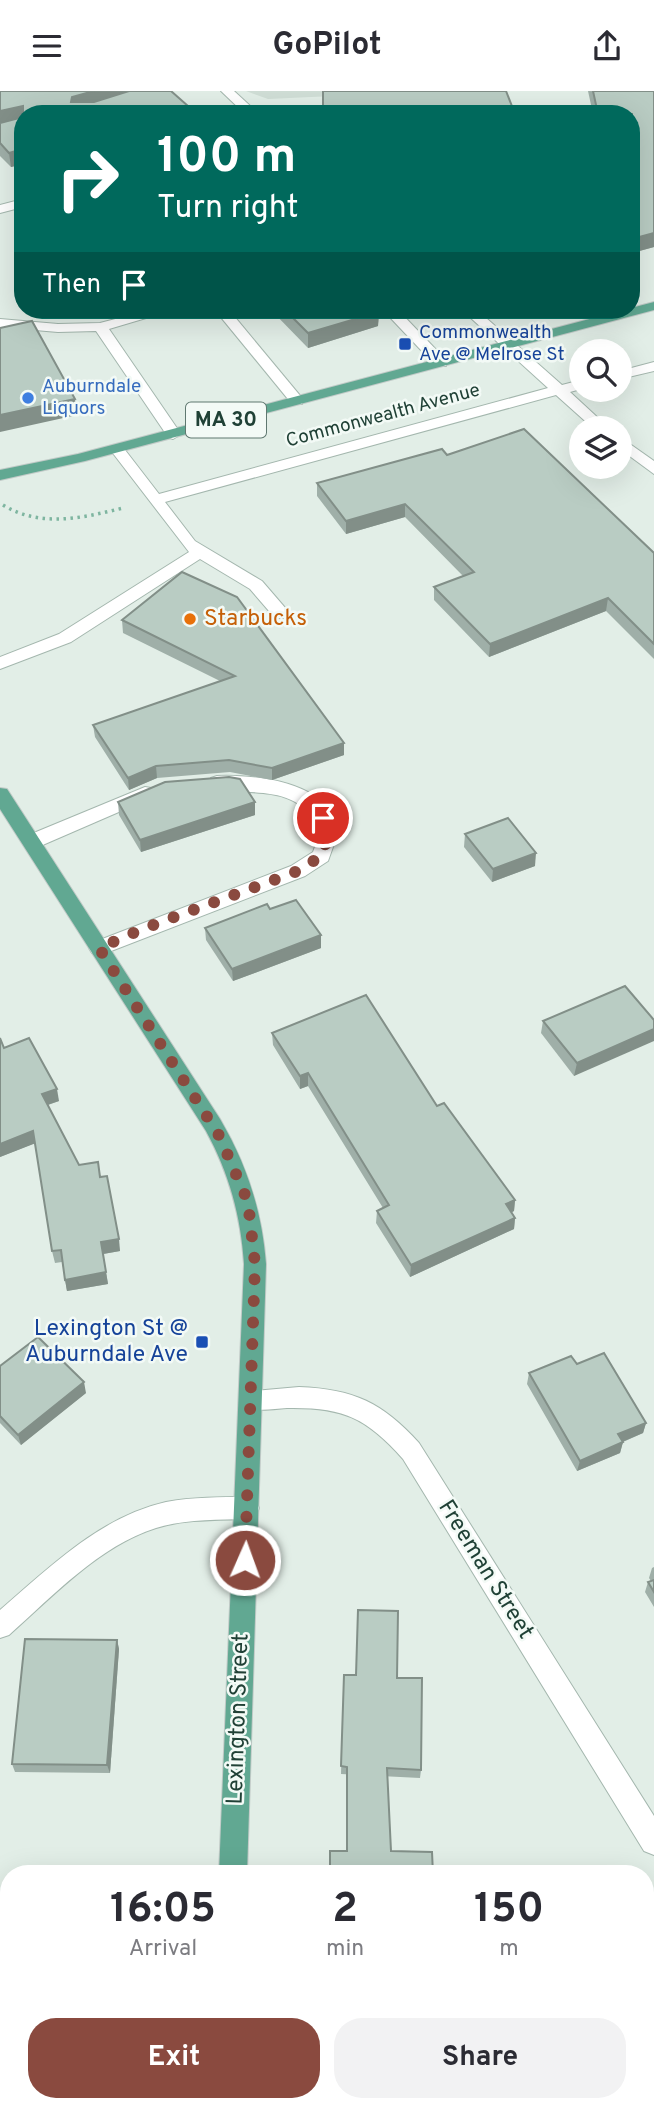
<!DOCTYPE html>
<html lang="en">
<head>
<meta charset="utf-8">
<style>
  body { margin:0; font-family:Overpass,sans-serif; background:#f2f2f3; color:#2b2b33; height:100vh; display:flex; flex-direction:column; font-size:26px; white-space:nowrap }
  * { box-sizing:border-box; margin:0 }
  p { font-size:23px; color:#7c7c81 }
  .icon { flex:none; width:38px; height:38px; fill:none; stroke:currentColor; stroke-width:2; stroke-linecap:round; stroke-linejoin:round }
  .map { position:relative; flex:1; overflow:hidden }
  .details { position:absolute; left:0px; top:1774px; width:654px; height:247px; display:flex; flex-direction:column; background:#fff; border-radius:28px 28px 0 0; box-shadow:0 7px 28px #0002 }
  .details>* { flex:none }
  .hud { position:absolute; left:14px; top:14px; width:626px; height:214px; border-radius:28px; box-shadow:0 7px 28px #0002; background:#00695c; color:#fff; overflow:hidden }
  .tools { position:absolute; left:569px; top:248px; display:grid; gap:14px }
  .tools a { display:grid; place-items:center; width:63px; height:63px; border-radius:50%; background:#fff; box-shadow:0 7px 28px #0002; font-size:35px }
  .pin { position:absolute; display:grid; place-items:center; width:60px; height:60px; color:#fff; margin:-30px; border:4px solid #fff; border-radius:50%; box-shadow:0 2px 7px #0007 }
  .me { position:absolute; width:77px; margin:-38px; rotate:2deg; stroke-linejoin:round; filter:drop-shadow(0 0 5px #0008) }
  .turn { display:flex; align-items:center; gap:24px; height:147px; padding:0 28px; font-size:32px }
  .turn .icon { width:91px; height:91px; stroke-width:2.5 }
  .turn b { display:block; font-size:49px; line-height:60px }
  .then { display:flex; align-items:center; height:66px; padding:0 28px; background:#0003; gap:14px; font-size:26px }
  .eta { display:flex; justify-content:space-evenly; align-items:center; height:119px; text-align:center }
  .eta b { font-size:42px; font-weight:700; line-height:49px }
  .primary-button { display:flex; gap:14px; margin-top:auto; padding:14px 28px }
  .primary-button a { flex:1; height:80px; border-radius:28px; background:#8a4a3f; color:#fff; font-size:28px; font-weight:700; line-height:80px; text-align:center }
  .primary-button a+a { background:#f2f2f3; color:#2b2b33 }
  header { display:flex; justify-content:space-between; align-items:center; height:91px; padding:0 28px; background:#fff; font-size:32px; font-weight:700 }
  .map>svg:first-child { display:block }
  .built { fill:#d0ded6 }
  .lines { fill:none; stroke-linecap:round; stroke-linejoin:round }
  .minor-casing { stroke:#a4b7ae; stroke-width:2 }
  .major-casing { stroke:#c1cac7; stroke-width:2 }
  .path { stroke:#7eb5a0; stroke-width:3.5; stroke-dasharray:2.5 4.5; stroke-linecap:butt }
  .minor { fill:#fff; fill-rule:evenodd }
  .major { fill:#61a892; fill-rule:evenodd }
  .wall { fill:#9fafa8 }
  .shaded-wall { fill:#828f88 }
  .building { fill:#b9ccc3; stroke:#828f88; stroke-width:2 }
  .route { stroke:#8a4a3f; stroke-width:12; stroke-dasharray:0 21.6 }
  .transit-dot { fill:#1a4fb4; stroke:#f3faf6; stroke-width:2.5 }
  .shop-dot { fill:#3f7fe0; stroke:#f3faf6; stroke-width:2.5 }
  .food-dot { fill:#e8710a; stroke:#f3faf6; stroke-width:2.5 }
  .labels { text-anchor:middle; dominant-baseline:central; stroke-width:5; stroke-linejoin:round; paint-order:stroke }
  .far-transit-label { font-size:19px; fill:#164399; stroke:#f3faf6; text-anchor:start }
  .far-shop-label { font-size:19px; fill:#366cbe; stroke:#f3faf6; text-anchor:start }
  .far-street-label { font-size:19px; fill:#204136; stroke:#f3faf6 }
  .shield { fill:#f3faf6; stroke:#5f7870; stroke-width:2 }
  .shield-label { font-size:21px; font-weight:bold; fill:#204136 }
  .food-label { font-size:23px; fill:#c56008; stroke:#f3faf6; text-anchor:start }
  .transit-label { font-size:23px; fill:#164399; stroke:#f3faf6; text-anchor:end }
  .street-label { font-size:23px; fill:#204136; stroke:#f3faf6 }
</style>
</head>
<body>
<header><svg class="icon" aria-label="menu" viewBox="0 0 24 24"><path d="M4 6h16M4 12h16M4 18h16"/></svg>GoPilot<svg class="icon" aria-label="share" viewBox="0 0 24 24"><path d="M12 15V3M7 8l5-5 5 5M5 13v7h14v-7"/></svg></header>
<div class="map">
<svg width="654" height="2021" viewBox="0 0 654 2021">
  <rect width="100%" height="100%" fill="#e2eee7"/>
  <!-- built -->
  <path class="built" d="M246 0H442L268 8Z"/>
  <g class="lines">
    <defs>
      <g id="minor">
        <path d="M221 0H234L259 23H245Z"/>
        <path d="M23 108V116L0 122V114Z"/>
        <path d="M150 219H173L109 238 181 343 173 348 168 346 96 240 58 241 0 236V228L58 233 100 232Z"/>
        <path d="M215 219H229L302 307V313H292Z"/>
        <path d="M383 219H398L446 269V275H436Z"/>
        <path d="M462 219H477L562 294 581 289V298L570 301 610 338H594L556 304 165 411 195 450 262 490 287 519 289 523 287 527H275L250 498 200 468 71 551 0 578V566L59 543 189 461 112 361V355H122L159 403 548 297Z"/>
        <path d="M654 271V280L620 288V280Z"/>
        <path d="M620 346 654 370V383L620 358Z"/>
        <path d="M217 685C249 684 297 688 322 711 330 718 334 730 339 739L328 770 305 785 106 862H92L89 857 92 852 291 775 313 761 321 739C294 689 253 708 211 695L208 691 211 687Z"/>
        <path d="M145 696 151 697 154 702 151 707 38 756 31 758 22 751 24 746Z"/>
        <path d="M299 1296C354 1298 383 1312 419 1352L654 1725V1764L644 1760 403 1368C366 1326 342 1316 287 1317 272 1318 256 1321 243 1315L239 1308 243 1301Z"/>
        <path d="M247 1406 256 1409 259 1417 256 1425 247 1428C217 1429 185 1428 156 1437 99 1455 53 1505 9 1544L0 1547V1519C50 1476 100 1426 166 1411 193 1406 220 1406 247 1406Z"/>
      </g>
      <g id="major">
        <path d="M654 211V219L85 370 0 389V379L78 363Z"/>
        <path d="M0 697 7 698 220 1028C247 1074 262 1120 266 1173L247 1783H219L244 1173C241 1125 229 1082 206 1040L0 718Z"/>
        <path d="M210 2012H240L239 2021H209Z"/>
      </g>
    </defs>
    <!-- minor casing -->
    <use href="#minor" class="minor-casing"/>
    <!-- major casing -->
    <use href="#major" class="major-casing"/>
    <!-- path -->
    <path class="path" d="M3 414C41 437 82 427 123 417"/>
    <!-- minor -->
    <use href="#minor" class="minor"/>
    <!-- major -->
    <use href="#major" class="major"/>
  </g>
  <!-- wall -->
  <g class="wall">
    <path d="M0 0 23 23V73L11 76 0 65Z"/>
    <path d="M588 0H654V156L632 162V23H593Z"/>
    <path d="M271 219H377L379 221 378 235 308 257Z"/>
    <path d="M447 364 654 462V568L606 520 489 566 434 509V496L463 485 405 426 346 443 317 405V392Z"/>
    <path d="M182 481 344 652V664L272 689 230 681 157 687 129 699 95 646 93 634 220 590 123 542 122 529Z"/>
    <path d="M118 711H255V724L141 761 119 724Z"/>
    <path d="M465 743 535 775 492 791 464 756Z"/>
    <path d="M270 818 321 844V857L233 890 206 849 205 837Z"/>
    <path d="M654 929 574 985 541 942 543 930Z"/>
    <path d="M272 942 437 1015 515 1109 514 1120 512 1121 515 1127 514 1138 410 1186 376 1132 377 1120 383 1117 308 995 300 998 273 954Z"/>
    <path d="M0 947 4 957 59 1010 48 1014 79 1074 101 1086 120 1160 103 1163 108 1193 67 1200 62 1171 55 1172 52 1160 35 1052 0 1066Z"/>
    <path d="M0 1275 86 1302 21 1354 0 1332Z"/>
    <path d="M529 1282 646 1332 643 1342 623 1351 620 1362 577 1380 527 1293Z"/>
    <path d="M654 1476V1516L645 1501 648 1491 651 1490 649 1487 652 1477Z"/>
    <path d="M117 1549 119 1558 110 1682 15 1681 12 1673Z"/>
    <path d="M344 1584 397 1587 421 1679 420 1687 341 1683Z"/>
    <path d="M0 1907H9V2012H70L69 2018 0 2017Z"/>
  </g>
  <!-- shaded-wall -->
  <g class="shaded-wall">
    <path d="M94 0H145L73 20 71 11 72 6Z"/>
    <path d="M23 15V29L0 35V20Z"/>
    <path d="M23 58V73L11 76 9 62Z"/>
    <path d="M654 142V156L632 162V148Z"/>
    <path d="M379 221 378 235 308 257V242Z"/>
    <path d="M75 308 77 324 0 341V324Z"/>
    <path d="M405 413V426L346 443V430Z"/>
    <path d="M608 507 606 520 489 566 490 553Z"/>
    <path d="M344 652V664L272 689V677Z"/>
    <path d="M156 675 157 687 129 699 128 687Z"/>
    <path d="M255 711V724L141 761 140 749Z"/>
    <path d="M536 762 535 775 492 791 493 778Z"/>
    <path d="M321 844V857L233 890 232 878Z"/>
    <path d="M654 938V950L574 985 577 972Z"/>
    <path d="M308 982V995L300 998V985Z"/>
    <path d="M57 998 59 1010 44 1015 42 1003Z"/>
    <path d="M33 1040 36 1052 0 1066V1053Z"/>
    <path d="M515 1109 514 1120 504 1125 506 1113Z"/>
    <path d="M515 1127 514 1138 410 1186 411 1174Z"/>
    <path d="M119 1148 120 1160 103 1163 101 1151Z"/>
    <path d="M106 1181 108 1193 67 1200 65 1189Z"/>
    <path d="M84 1291 86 1302 21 1354 18 1344Z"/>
    <path d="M646 1332 643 1342 615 1354 618 1343Z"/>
    <path d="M623 1351 620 1362 577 1380 580 1370Z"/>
    <path d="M117 1549 119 1558 110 1682 107 1674Z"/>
  </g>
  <!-- building -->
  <g class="building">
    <path d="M0 0H94L72 6 71 11H94L129 0H171L197 23H23V15L0 20Z"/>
    <path d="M323 0H506L515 23H348L347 21 323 23Z"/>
    <path d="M593 0H654V142L632 148V23H598Z"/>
    <path d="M23 26V58L9 62 0 52V32Z"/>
    <path d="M285 219H377L379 221 308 242Z"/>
    <path d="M32 230 75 308 0 324V237Z"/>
    <path d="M524 338 654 462V553L608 507 490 553 434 496 474 481 405 413 346 430 317 392 442 358 447 364Z"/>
    <path d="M182 481 237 506 344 652 272 677 229 669 156 675 128 687 93 634 235 585 122 529Z"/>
    <path d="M229 686 240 688 255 711 140 749 118 711 165 691Z"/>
    <path d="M508 727 536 762 493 778 465 743Z"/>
    <path d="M296 809 321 844 232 878 205 837 267 813 270 818Z"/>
    <path d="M625 895 654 929V938L577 972 543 930Z"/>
    <path d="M366 904 437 1015 444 1012 515 1109 506 1113 515 1127 411 1174 377 1120 389 1114 308 982 300 985 272 942Z"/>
    <path d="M0 947 4 957 29 947 57 998 42 1003 79 1074 98 1071 100 1086 107 1085 119 1148 101 1151 106 1181 65 1189 61 1159 52 1160 33 1040 0 1053Z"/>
    <path d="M38 1246 84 1291 18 1344 0 1325V1275Z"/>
    <path d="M604 1262 646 1332 618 1343 623 1351 580 1370 529 1282 571 1265 577 1273Z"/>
    <path d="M654 1489V1501L648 1491Z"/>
    <path d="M358 1519 398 1520 397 1587H422L421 1679 387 1677 391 1760 432 1761 433 1783H330V1760H347V1676L341 1675 344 1584H356Z"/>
    <path d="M25 1548 117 1549 107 1674 12 1673Z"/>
    <rect x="0" y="1907" width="9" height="104"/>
  </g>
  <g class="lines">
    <!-- route -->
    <path class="route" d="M245 1469 255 1173 248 1111 220 1046 99 857 145 837 298 780 321 765 330 739 323 727"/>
  </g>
  <!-- markers -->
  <g class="transit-dot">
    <rect x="398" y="246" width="14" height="14" rx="3.5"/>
    <rect x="195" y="1244" width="14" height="14" rx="3.5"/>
  </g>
  <circle class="shop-dot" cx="28" cy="307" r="7"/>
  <circle class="food-dot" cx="190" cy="528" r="7"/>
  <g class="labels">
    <!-- far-transit labels -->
    <g class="far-transit-label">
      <text x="419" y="242">Commonwealth<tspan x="419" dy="22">Ave @ Melrose St</tspan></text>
    </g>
    <!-- far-shop labels -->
    <g class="far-shop-label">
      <text x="42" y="296">Auburndale<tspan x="42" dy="22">Liquors</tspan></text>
    </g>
    <!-- far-street labels -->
    <g class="far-street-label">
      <text transform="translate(383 325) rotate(-15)">Commonwealth Avenue</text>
    </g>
    <!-- shield labels -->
    <rect class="shield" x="186" y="311.5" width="80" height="35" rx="5"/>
    <g class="shield-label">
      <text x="226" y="329">MA 30</text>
    </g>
    <!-- food labels -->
    <g class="food-label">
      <text x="204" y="528">Starbucks</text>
    </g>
    <!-- transit labels -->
    <g class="transit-label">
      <text x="188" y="1238">Lexington St @<tspan x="188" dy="26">Auburndale Ave</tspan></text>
    </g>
    <!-- street labels -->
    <g class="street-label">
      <text transform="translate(485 1479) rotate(58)">Freeman Street</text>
      <text transform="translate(239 1628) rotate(-88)">Lexington Street</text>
    </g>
  </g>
</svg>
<div class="tools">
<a><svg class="icon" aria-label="search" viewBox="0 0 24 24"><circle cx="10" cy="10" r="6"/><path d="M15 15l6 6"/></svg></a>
<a><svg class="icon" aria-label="layers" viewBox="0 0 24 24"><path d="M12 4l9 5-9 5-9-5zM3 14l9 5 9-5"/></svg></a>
</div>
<div class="pin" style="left:323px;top:727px;background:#d93025"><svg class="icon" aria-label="arrive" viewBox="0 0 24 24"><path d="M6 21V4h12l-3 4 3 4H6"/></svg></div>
<svg class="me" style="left:245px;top:1469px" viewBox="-20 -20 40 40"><circle r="17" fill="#8a4a3f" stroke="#fff" stroke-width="3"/><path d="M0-11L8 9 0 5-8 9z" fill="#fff"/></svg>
<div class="hud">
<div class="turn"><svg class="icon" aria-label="right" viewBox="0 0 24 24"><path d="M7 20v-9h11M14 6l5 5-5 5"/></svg><div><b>100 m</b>Turn right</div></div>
<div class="then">Then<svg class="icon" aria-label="arrive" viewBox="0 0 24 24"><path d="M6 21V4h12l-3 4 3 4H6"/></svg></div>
</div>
<section class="details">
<div class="eta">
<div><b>16:05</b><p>Arrival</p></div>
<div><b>2</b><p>min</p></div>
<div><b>150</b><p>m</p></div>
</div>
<div class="primary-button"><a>Exit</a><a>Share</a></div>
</section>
</div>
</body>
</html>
